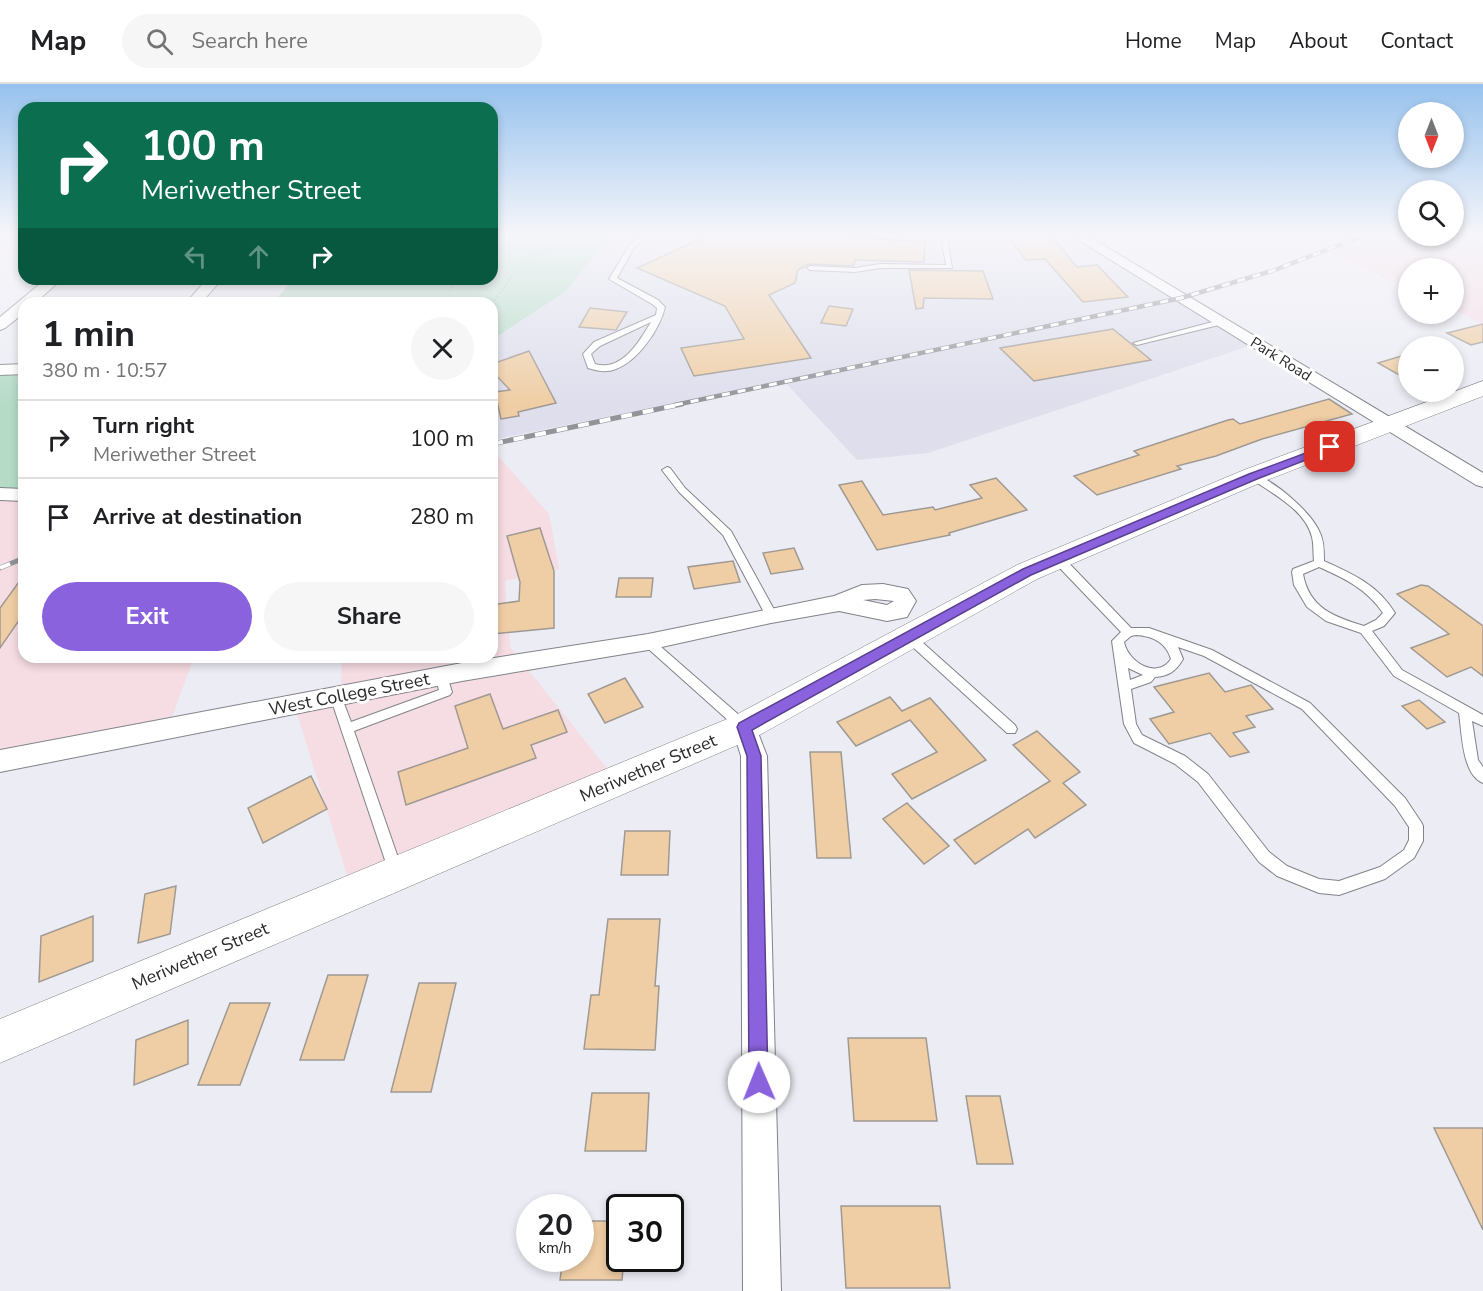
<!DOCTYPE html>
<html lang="en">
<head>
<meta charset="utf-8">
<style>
  body { margin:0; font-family:"Nunito Sans",sans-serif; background:#f6f6f6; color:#202124; height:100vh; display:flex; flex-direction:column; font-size:22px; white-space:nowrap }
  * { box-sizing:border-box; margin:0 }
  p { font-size:20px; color:#757577 }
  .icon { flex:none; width:33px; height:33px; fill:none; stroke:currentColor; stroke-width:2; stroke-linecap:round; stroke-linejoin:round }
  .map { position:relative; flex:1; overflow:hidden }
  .details { position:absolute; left:18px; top:213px; width:480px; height:366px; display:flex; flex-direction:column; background:#fff; border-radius:18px; box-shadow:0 3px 9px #0003 }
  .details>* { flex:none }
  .hud { position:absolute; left:18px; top:18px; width:480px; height:183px; border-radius:18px; box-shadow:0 3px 9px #0003; background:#0b6e4f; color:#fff; overflow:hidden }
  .needle { width:39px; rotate:180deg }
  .fabs { position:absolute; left:1398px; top:18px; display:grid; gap:12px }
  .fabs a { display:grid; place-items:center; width:66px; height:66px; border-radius:50%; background:#fff; box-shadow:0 3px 9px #0003; font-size:30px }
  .speed { position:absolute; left:516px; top:1110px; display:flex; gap:12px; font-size:30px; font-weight:700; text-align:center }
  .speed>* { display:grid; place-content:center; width:78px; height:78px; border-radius:50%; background:#fff; box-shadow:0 3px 9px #0003; line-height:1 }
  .speed small { font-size:15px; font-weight:400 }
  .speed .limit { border:3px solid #111; border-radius:9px; background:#fff; color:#111 }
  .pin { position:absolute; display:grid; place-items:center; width:51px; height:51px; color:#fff; margin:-26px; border-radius:12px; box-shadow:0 3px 9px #0006 }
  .me { position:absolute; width:66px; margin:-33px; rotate:359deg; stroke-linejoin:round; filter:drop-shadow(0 0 4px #0008) }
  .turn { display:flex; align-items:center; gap:21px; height:126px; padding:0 24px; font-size:27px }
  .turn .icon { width:78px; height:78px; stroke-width:2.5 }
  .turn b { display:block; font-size:42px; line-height:51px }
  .lanes { display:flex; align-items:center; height:57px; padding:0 24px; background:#0003; justify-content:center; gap:30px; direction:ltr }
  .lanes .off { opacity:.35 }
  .round { display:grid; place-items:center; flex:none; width:63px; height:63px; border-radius:32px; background:#f6f6f6 }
  .head { display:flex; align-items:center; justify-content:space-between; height:102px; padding:0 24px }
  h1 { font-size:36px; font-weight:700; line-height:45px }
  .action { display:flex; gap:12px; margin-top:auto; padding:12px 24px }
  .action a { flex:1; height:69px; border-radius:36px; background:#8b62dd; color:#fff; font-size:24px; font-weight:700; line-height:69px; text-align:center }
  .action a+a { background:#f6f6f6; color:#202124 }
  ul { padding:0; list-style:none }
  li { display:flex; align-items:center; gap:18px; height:78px; padding:0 24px; border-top:2px solid #e0e0e0 }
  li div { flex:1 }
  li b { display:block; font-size:22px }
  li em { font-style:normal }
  header { display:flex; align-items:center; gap:36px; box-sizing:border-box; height:84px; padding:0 30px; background:#fff; border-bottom:2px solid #e0e0e0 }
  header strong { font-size:28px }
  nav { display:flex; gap:33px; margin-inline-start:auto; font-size:21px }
  .search { width:420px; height:54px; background:#f6f6f6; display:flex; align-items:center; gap:15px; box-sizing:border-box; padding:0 21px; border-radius:33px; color:#757577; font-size:22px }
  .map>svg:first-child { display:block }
  .commercial { fill:#f6dce3 }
  .built { fill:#dedeed }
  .green { fill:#b5dbc7 }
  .building { fill:#f0cea5; stroke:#9f9993; stroke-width:1.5 }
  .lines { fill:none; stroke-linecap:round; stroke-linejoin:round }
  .lane-casing { stroke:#82828a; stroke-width:2 }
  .street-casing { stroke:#82828a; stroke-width:2 }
  .secondary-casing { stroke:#82828a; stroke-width:1 }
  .path { stroke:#afafb6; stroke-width:2; stroke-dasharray:1 3; stroke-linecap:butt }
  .lane { fill:#fff; fill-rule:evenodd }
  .street { fill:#fff; fill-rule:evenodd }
  .secondary { fill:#fff; fill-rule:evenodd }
  .rail-far1-casing { stroke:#93939a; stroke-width:4.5 }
  .rail-casing { stroke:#93939a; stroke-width:5 }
  .rail-far1 { stroke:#fff; stroke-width:3; stroke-dasharray:8; stroke-linecap:butt }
  .rail { stroke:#fff; stroke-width:4; stroke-dasharray:11; stroke-linecap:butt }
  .route { fill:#8b62dd; stroke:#5a4090; stroke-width:1.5 }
  .labels { text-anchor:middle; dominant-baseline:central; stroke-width:6; stroke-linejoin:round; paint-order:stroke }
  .far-street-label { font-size:15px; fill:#2a2a2d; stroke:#fff }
  .street-label { font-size:18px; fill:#2a2a2d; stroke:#fff }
</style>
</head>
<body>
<header>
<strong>Map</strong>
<div class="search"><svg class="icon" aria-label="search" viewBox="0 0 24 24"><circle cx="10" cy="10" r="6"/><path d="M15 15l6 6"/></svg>Search here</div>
<nav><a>Home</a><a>Map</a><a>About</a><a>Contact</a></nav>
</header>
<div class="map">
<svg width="1483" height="1207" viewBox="0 0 1483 1207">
  <rect width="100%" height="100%" fill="#ececf5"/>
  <!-- commercial -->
  <g class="commercial">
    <rect x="0" y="152" width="24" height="17"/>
    <path d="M1351 152H1483V240L1454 226V184H1408V205L1323 165Z"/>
    <path d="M492 365 549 430 559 485 505 497 510 563 610 688 347 791 291 610 341 601 342 573H492Z"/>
    <path d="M0 409H24V573H194L171 636 0 666Z"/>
  </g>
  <!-- built -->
  <path class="built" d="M617 152H1074L1255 260 928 369 857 376 784 297 492 356V255L565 208 598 166Z"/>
  <!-- green -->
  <g class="green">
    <path d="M492 152H617L598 166 565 208 493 255 492 219H273L293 195H492Z"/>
    <path d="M24 282V409H0V283Z"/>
  </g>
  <!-- building -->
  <g class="building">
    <path d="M707 152H835L925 158 924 178 855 176 854 182 809 180 798 186 795 199 769 211 811 274 694 292 681 264 744 255 725 222 637 184Z"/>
    <path d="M1007 152H1051L1077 183 1097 181 1128 213 1083 218 1045 175 1026 176Z"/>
    <path d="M909 186 983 187 993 215 924 214 923 224 916 225Z"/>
    <path d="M829 222 853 225 846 242 821 239Z"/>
    <path d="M590 224 627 228 616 246 579 243Z"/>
    <path d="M1483 240V258L1471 261 1447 249Z"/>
    <path d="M1113 245 1151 276 1034 297 1000 264Z"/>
    <path d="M529 267 556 319 518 328 519 332 501 335 495 308 510 306 492 287V280Z"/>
    <path d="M1408 270V296L1378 279Z"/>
    <path d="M1329 315 1352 330 1262 355 1216 372 1177 382 1181 385 1097 411 1074 392 1139 371 1134 367 1228 336 1233 335 1240 340Z"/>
    <path d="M996 394 1027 426 949 449 950 451 877 466 839 401 862 397 883 431 933 423 935 426 982 414 970 401Z"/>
    <path d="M540 444 554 487V544L492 550V521L519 517 520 498 507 452Z"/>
    <path d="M794 464 803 485 771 490 763 469Z"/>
    <path d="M733 477 740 498 694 505 688 483Z"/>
    <path d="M24 491V529L0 564V524Z"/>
    <path d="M619 494H653L651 513H616Z"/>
    <path d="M1421 501 1428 502 1483 542V592L1471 583 1447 593 1411 564 1449 550 1397 510Z"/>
    <path d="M1209 589 1225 608 1251 601 1273 625 1246 632 1255 643 1233 649 1249 668 1230 673 1210 649 1169 660 1150 635 1174 628 1154 603Z"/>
    <path d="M625 594 643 623 605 639 588 610Z"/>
    <path d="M490 610 503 645 558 626 567 648 531 661 536 674 406 721 398 688 468 664 455 622Z"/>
    <path d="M890 613 902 627 930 614 986 676 912 715 892 690 937 668 910 636 856 662 837 638Z"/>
    <path d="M1419 616 1445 638 1427 645 1402 622Z"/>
    <path d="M1037 647 1080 688 1063 699 1086 721 1035 754 1028 745 975 780 954 756 1050 697 1013 661Z"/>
    <path d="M810 668H841L851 774H817Z"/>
    <path d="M311 692 327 725 263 759 248 724Z"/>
    <path d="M907 719 949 762 924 780 883 735Z"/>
    <path d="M625 747H670L668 791H621Z"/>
    <path d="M176 802 170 850 138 859 145 810Z"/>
    <path d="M93 832V877L39 898 41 852Z"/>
    <path d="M608 835H660L655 902H659L655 966 584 965 591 911H599Z"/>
    <path d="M328 891H368L344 976H300Z"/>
    <path d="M419 899H456L431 1008H391Z"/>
    <path d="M230 919H270L240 1001H198Z"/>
    <path d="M188 936V980L134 1001 136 956Z"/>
    <path d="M848 954H926L937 1037H854Z"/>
    <path d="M592 1009H649L646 1067H585Z"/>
    <path d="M966 1012H1000L1013 1080H977Z"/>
    <path d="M1434 1044H1483V1146Z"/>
    <path d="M841 1122H940L950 1204H846Z"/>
    <path d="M580 1137H620V1174H624L622 1196H560L563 1174H580Z"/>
  </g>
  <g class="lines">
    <defs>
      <g id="lane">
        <path d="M643 152H651L635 162 617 194 658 216 665 223C660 245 638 277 616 285 606 289 598 287 588 284L583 270 594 258 656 231 657 224 652 220 609 195 630 160ZM651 238C639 258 622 288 595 280L591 270 600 262Z"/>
        <path d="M941 152H947L952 184H880L855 188 810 186 807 184 810 182 855 184 880 180 946 181Z"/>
        <path d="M1220 236H1223V240L1137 261 1133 259Z"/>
        <path d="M667 383 670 384 685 404 731 447 777 531 775 534H767L723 451 679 408 662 386Z"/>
        <path d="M1253 389C1274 397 1311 427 1320 449 1324 457 1324 468 1324 477 1353 490 1378 501 1395 529L1384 542 1372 547 1402 586 1483 631V642L1472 637 1478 676 1483 683V699C1462 691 1462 649 1459 629L1394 592 1361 549 1326 537 1307 523 1294 501 1292 488 1293 485 1314 477C1313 469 1314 461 1312 453 1305 425 1271 409 1250 394V390ZM1319 483C1344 494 1367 505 1383 529L1376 536 1364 542C1334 533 1309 524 1303 490Z"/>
        <path d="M1058 471 1062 472 1131 544H1149L1212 566 1310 619 1405 714 1421 738 1423 742V757L1414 774 1385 795 1339 811 1319 809 1277 792 1259 778 1198 698 1175 680 1134 659 1124 640 1112 557 1121 548 1054 478 1053 475ZM1136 551C1152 552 1166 558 1171 575 1157 596 1128 578 1124 558L1131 552ZM1178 563 1204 572 1302 625 1395 722 1409 743V756L1404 766 1380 783 1339 797 1319 795 1287 782 1269 768 1208 690 1185 672 1142 651 1136 640 1131 605 1151 598 1155 593C1169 592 1176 587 1183 575ZM1128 584 1143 591 1130 596Z"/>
        <path d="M909 549 913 550 1015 641 1017 645 1015 649H1007L905 556 903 553 905 550Z"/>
        <path d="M648 554 652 555 747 638 749 642 747 646H739L644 561 642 558Z"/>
        <path d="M441 587 447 592 452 608 450 611 354 647 403 788 401 793 396 795 391 793 389 788 330 612 332 609H340L351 638 439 606 435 592Z"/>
      </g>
      <g id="street">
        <path d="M0 152H12L0 158Z"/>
        <path d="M1072 152H1088L1483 389V403L1476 401Z"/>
        <path d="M46 195H62L35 219H24V229L5 244 0 246V233Z"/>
        <path d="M207 195H222L201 219H186Z"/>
        <path d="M24 280V290L0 291V281Z"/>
        <path d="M0 404 24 405V417L0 416Z"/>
        <path d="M883 500 908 505 916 517 907 533 887 537 839 527 771 539 648 566 462 597 0 688V666L462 579 648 550 834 512 862 501ZM875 515 894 517 887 521 863 516Z"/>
        <path d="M744 633 753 636 767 672 781 1207H743L741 672 732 643 735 636Z"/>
      </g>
      <path id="secondary" d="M1483 297V312L1262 398 1037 495 756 653 0 979V935L732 633 1017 481 1244 386Z"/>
    </defs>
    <!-- lane casing -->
    <use href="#lane" class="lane-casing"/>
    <!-- street casing -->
    <use href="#street" class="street-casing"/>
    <!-- secondary casing -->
    <use href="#secondary" class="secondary-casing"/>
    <!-- path -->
    <g class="path">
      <path d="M446 219 454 195"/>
      <path d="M492 219 512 192 536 171 586 152"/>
    </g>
    <!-- lane -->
    <use href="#lane" class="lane"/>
    <!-- street -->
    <use href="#street" class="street"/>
    <!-- secondary -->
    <use href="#secondary" class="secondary"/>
    <defs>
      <path id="rail-far1" d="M675 321 1181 214 1272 187 1362 152"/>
      <g id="rail">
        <path d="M492 360 682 320"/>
        <path d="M0 484 24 474"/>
      </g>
    </defs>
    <!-- rail-far1 casing -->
    <use href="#rail-far1" class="rail-far1-casing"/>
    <!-- rail casing -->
    <use href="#rail" class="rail-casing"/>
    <!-- rail-far1 -->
    <use href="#rail-far1" class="rail-far1"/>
    <!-- rail -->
    <use href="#rail" class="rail"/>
  </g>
  <!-- sky -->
  <linearGradient id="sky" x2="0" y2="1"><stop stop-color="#97c2ee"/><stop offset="0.47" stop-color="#f6f6fa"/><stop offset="1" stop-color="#f6f6fa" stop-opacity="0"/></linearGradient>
  <rect width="1483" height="321" fill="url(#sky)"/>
  <!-- route -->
  <path class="route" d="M1330 360 1334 361V365L1257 395 1031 491 752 646 761 672 768 998 766 1005 759 1007 752 1005 749 998 747 672 737 643 739 639 1023 485 1249 390Z"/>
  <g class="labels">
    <!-- far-street labels -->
    <g class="far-street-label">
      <text transform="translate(1281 275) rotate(32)">Park Road</text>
    </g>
    <!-- street labels -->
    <g class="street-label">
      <text transform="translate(349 610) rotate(-11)">West College Street</text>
      <text transform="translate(648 684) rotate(-23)">Meriwether Street</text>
      <text transform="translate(200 872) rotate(-23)">Meriwether Street</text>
    </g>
  </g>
</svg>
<div class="fabs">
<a><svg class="needle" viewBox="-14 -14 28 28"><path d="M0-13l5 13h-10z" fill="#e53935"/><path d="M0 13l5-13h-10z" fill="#757577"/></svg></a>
<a><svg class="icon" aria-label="search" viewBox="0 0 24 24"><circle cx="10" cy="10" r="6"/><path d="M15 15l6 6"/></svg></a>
<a>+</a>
<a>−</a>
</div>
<div class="speed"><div>20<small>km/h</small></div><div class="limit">30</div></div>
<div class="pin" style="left:1330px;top:363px;background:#d93025"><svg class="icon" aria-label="arrive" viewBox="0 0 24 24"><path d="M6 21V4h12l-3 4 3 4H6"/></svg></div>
<svg class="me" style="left:759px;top:998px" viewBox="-20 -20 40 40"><circle r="19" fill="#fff"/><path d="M0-13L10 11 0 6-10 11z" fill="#8b62dd"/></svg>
<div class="hud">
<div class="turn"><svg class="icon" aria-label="right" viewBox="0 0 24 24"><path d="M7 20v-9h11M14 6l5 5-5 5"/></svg><div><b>100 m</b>Meriwether Street</div></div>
<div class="lanes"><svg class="icon off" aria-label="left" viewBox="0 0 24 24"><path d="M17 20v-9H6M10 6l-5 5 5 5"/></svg><svg class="icon off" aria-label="ahead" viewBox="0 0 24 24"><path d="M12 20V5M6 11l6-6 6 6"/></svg><svg class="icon" aria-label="right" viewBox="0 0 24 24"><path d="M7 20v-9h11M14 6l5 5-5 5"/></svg></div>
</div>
<section class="details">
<div class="head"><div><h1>1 min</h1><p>380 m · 10:57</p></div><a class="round"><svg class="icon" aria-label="close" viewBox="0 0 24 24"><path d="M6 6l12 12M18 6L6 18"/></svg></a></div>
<ul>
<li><svg class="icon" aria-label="right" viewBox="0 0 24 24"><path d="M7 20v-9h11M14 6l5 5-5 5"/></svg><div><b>Turn right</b><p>Meriwether Street</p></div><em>100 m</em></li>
<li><svg class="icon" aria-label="arrive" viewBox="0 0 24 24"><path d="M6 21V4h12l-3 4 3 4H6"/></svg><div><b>Arrive at destination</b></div><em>280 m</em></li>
</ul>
<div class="action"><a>Exit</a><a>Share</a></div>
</section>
</div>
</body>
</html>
